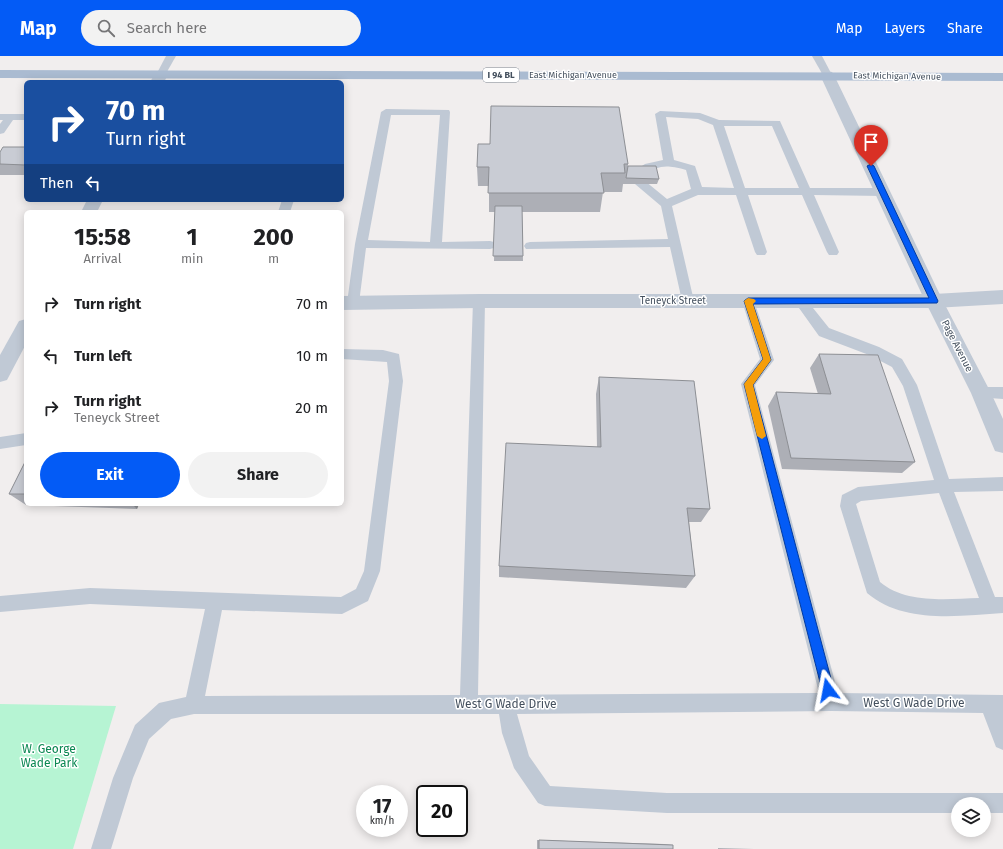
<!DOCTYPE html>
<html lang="en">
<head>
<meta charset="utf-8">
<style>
  body { margin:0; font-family:"Fira Sans",sans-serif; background:#f2f2f2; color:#202124; height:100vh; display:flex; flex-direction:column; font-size:15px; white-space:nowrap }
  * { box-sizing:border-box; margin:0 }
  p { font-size:13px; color:#757577 }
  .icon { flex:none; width:22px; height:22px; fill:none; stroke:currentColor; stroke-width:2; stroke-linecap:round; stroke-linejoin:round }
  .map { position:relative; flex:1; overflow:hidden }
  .panel { position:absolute; left:24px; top:154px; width:320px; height:296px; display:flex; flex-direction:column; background:#fff; border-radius:6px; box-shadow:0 2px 10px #0003 }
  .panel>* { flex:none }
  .hud { position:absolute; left:24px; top:24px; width:320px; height:122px; border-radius:6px; box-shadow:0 2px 10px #0003; background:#1a4fa0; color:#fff; overflow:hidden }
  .fabs { position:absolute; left:951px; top:741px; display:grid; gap:8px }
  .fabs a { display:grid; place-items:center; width:40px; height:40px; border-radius:50%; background:#fff; box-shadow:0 2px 10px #0003; font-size:20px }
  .speed { position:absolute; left:356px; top:729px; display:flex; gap:8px; font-size:20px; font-weight:700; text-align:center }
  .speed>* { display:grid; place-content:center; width:52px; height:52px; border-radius:50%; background:#fff; box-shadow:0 2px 10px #0003; line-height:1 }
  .speed small { font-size:10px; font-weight:400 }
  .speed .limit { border:2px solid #111; border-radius:6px; background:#fff; color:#111 }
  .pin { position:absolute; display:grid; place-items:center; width:34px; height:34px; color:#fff; margin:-41px -17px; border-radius:50% 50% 50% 0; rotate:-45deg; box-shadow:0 0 4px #0007 }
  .pin .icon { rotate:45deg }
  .me { position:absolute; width:44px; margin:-22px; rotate:347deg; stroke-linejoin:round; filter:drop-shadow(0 0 3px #0008) }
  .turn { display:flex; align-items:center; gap:14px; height:84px; padding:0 16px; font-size:18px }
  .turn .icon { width:52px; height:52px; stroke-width:2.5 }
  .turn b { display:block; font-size:28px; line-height:34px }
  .then { display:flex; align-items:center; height:38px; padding:0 16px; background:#0003; gap:8px; font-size:15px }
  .eta { display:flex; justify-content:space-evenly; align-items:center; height:68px; text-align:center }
  .eta b { font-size:24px; font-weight:700; line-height:28px }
  .cta { display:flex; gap:8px; margin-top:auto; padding:8px 16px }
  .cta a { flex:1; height:46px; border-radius:24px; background:#035bf6; color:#fff; font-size:16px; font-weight:700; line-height:46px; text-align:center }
  .cta a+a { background:#f2f2f2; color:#202124 }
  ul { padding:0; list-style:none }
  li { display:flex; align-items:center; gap:12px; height:52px; padding:0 16px }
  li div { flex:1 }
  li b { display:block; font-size:15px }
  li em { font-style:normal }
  header { display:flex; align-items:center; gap:24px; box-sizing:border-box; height:56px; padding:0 20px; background:#035bf6; color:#fff }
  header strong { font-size:19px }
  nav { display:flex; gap:22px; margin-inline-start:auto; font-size:14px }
  .search { width:280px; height:36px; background:#f2f2f2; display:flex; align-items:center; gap:10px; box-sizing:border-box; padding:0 14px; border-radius:22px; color:#757577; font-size:15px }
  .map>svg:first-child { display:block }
  .medical { fill:#fee0db }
  .green { fill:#b6f4d3 }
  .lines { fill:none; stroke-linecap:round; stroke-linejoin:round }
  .service { fill:#c0c9d5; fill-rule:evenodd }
  .minor { fill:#c0c9d5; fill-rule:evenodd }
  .tertiary { fill:#c0c9d5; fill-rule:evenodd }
  .primary { fill:#aabbd1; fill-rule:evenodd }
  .wall { fill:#adafb6 }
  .shaded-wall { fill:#8d8f94 }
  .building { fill:#c9ccd4; stroke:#8d8f94 }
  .route { fill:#035bf6; stroke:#023ba0 }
  .slow { fill:#f59e0b }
  .labels { text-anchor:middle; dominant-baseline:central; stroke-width:3; stroke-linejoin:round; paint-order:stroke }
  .shield { fill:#fff; stroke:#7c848e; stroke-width:1 }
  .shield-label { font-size:9px; font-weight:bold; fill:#44505e }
  .far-street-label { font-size:9px; fill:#44505e; stroke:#fff }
  .street-label { font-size:10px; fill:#44505e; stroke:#fff }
  .near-street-label { font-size:12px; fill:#44505e; stroke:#fff }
  .near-park-label { font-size:12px; fill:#0c8853; stroke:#fff }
</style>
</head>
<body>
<header>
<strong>Map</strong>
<div class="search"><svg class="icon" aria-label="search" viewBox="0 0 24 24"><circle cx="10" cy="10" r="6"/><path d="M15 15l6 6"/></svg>Search here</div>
<nav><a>Map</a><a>Layers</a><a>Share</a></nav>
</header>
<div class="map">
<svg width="1003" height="793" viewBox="0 0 1003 793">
  <rect width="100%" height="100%" fill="#f1eeee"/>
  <!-- medical -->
  <path class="medical" d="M108 0H794L455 1Z"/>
  <!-- green -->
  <path class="green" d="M0 648 116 650 73 793H0Z"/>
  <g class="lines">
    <!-- service -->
    <g class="service">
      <path d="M166 0H176L164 21H158L156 19Z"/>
      <path d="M812 0H822L832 19 830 21H824Z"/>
      <path d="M386 53 449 54 450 56 442 186 490 185 494 186 496 189 494 192 490 193 366 192 359 247 358 250H348L347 247 355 188 381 56ZM391 59H440L430 186 368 184Z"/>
      <path d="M660 55 700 57 719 64 780 65 810 132H883L889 136 883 140 814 139 839 196 837 199H829L827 196 802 139H748L767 196 765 199H757L755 196 736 139H698L672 150 694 245 693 248H683L682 245 670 191 526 193 524 190 526 187 530 186 668 183 661 150 635 128 637 125H645L667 143 691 133 686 114C660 107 662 112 639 118L634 115 645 108 663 104 655 58ZM666 61 698 63 713 69 734 132 702 131 695 110 674 104ZM724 70H772L799 132H745Z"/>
      <path d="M0 58H26V64H13L4 77 0 78V68L3 64H0Z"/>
      <path d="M282 144H294L290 156H278Z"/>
      <path d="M479 240 484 242 485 245 478 639 819 637 741 328 760 303 742 245 743 242H753L754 245 774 304 755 329 838 637 1003 639V694L996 691 983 657 831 655 517 658 529 700 550 730 667 737H1003V757H984V748H958V757H667L545 750 538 747 514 712 502 677 499 658H194L171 663 149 683 133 722 111 793H91L113 722 135 669 159 647 186 641 205 553 90 548 0 556V540L90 532 341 541 356 533 364 515 389 325 387 306 342 303V293L383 294 399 298 403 325 380 515 368 545 342 558 222 554 205 640 460 639 473 245 474 242Z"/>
      <path d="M800 240 805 242 829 272 879 291 902 303 917 329 949 423 1003 421V435L954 436 995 541H1003V557C959 560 903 568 867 537L840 450 842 439 858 431 934 424 903 330 892 311 869 299 819 280 794 245 795 242ZM939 437 979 542C947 543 906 548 880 526L856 448 861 445Z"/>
      <path d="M981 331H1003V343L976 341 974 337 976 333Z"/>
      <path d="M26 377V389L0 393V381Z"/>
    </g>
    <!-- minor -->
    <g class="minor">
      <path d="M161 15 166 16 168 19 164 26H150L156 16Z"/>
      <path d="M87 144H103L97 156H81Z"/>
      <path d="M1003 234V248L934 252H479L342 254V240L479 238H934Z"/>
      <path d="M26 263V288L7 324 0 326V299L19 265Z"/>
    </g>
    <!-- tertiary -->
    <path class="tertiary" d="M827 15 832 16 834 19 943 245 991 337 1003 363V397L995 395 992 388 971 337 925 245 820 19 822 16Z"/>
    <!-- primary -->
    <path class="primary" d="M0 14 1003 17V25L0 22Z"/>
  </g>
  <!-- wall -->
  <g class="wall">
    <path d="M26 91V119H0V96Z"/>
    <path d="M628 108V110L659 123 657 128H623L622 136H603L600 156H522L523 205H494L495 156H489V130H478L477 111Z"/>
    <path d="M819 298 915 406 902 417 782 413 768 350 776 336 818 338 810 312Z"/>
    <path d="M599 321 710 453 701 466H689L695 520 686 532 499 521V510L597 391 596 338Z"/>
    <path d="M26 404V448H139L137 453 26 449 9 438Z"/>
    <path d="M537 784 664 788 673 789V793H537Z"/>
    <path d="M718 792 754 793H718Z"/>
  </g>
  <!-- shaded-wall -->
  <path class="shaded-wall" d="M132 448H139L137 453Z"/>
  <!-- building -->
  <g class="building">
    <path d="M491 50 619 51 628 108H624L625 117H601L604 137H488L489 111H477L478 88H490Z"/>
    <path d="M3 91H26V109L0 108V96Z"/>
    <path d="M628 110H656L659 123 626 122Z"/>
    <path d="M495 150H522L523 200H493Z"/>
    <rect x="127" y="155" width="101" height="1"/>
    <path d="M819 298 878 299 915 406 791 402 776 336 831 338Z"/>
    <path d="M599 321 694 325 710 453 687 452 695 520 499 510 506 387 601 391Z"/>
    <path d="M26 404V438H9Z"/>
    <path d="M539 784 673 789V793H539Z"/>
  </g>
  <!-- route -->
  <path class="route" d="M871 108 874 110 938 245 937 247 753 248 771 304 753 329 834 634 832 638 828 640 824 638 822 634 744 328 763 303 744 245 748 242H929L867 110Z"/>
  <!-- slow -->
  <path class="slow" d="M748 242 754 243 756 245 753 248 771 304 753 329 766 380 762 383 757 380 744 328 763 303 744 245Z"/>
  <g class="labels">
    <!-- shield labels -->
    <rect class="shield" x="483" y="12" width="36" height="14" rx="3"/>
    <g class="shield-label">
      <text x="501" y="19">I 94 BL</text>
    </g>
    <!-- far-street labels -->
    <g class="far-street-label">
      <text x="573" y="19">East Michigan Avenue</text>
      <text transform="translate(897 20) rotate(1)">East Michigan Avenue</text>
    </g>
    <!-- street labels -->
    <g class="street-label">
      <text x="673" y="245">Teneyck Street</text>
      <text transform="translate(957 290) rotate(63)">Page Avenue</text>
    </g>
    <!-- near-street labels -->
    <g class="near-street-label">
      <text x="914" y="647">West G Wade Drive</text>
      <text x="506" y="648">West G Wade Drive</text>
    </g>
    <!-- near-park labels -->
    <g class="near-park-label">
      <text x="49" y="693">W. George<tspan x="49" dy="14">Wade Park</tspan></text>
    </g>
  </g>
</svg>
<div class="fabs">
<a><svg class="icon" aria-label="layers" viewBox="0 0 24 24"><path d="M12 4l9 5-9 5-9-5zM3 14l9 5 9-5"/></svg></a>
</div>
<div class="speed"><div>17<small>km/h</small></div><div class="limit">20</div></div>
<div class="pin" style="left:871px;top:110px;background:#d93025"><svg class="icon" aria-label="arrive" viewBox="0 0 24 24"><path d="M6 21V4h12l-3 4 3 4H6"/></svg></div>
<svg class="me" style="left:828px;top:634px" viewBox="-20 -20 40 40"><path d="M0-17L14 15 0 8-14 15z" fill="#035bf6" stroke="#fff" stroke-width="4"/></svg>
<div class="hud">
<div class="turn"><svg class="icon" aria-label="right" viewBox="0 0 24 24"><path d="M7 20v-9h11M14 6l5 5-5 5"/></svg><div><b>70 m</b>Turn right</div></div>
<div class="then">Then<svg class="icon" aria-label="left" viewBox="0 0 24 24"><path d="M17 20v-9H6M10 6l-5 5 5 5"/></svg></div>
</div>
<section class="panel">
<div class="eta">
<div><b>15:58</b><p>Arrival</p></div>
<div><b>1</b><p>min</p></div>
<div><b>200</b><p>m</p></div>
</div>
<ul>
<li><svg class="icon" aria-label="right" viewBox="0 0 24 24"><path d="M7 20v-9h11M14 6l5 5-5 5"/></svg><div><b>Turn right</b></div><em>70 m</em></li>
<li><svg class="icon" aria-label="left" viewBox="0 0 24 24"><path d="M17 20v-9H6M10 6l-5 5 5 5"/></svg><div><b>Turn left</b></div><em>10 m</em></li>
<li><svg class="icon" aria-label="right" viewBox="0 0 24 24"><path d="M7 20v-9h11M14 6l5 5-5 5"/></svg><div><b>Turn right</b><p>Teneyck Street</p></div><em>20 m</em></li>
</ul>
<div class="cta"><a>Exit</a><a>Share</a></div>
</section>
</div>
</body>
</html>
